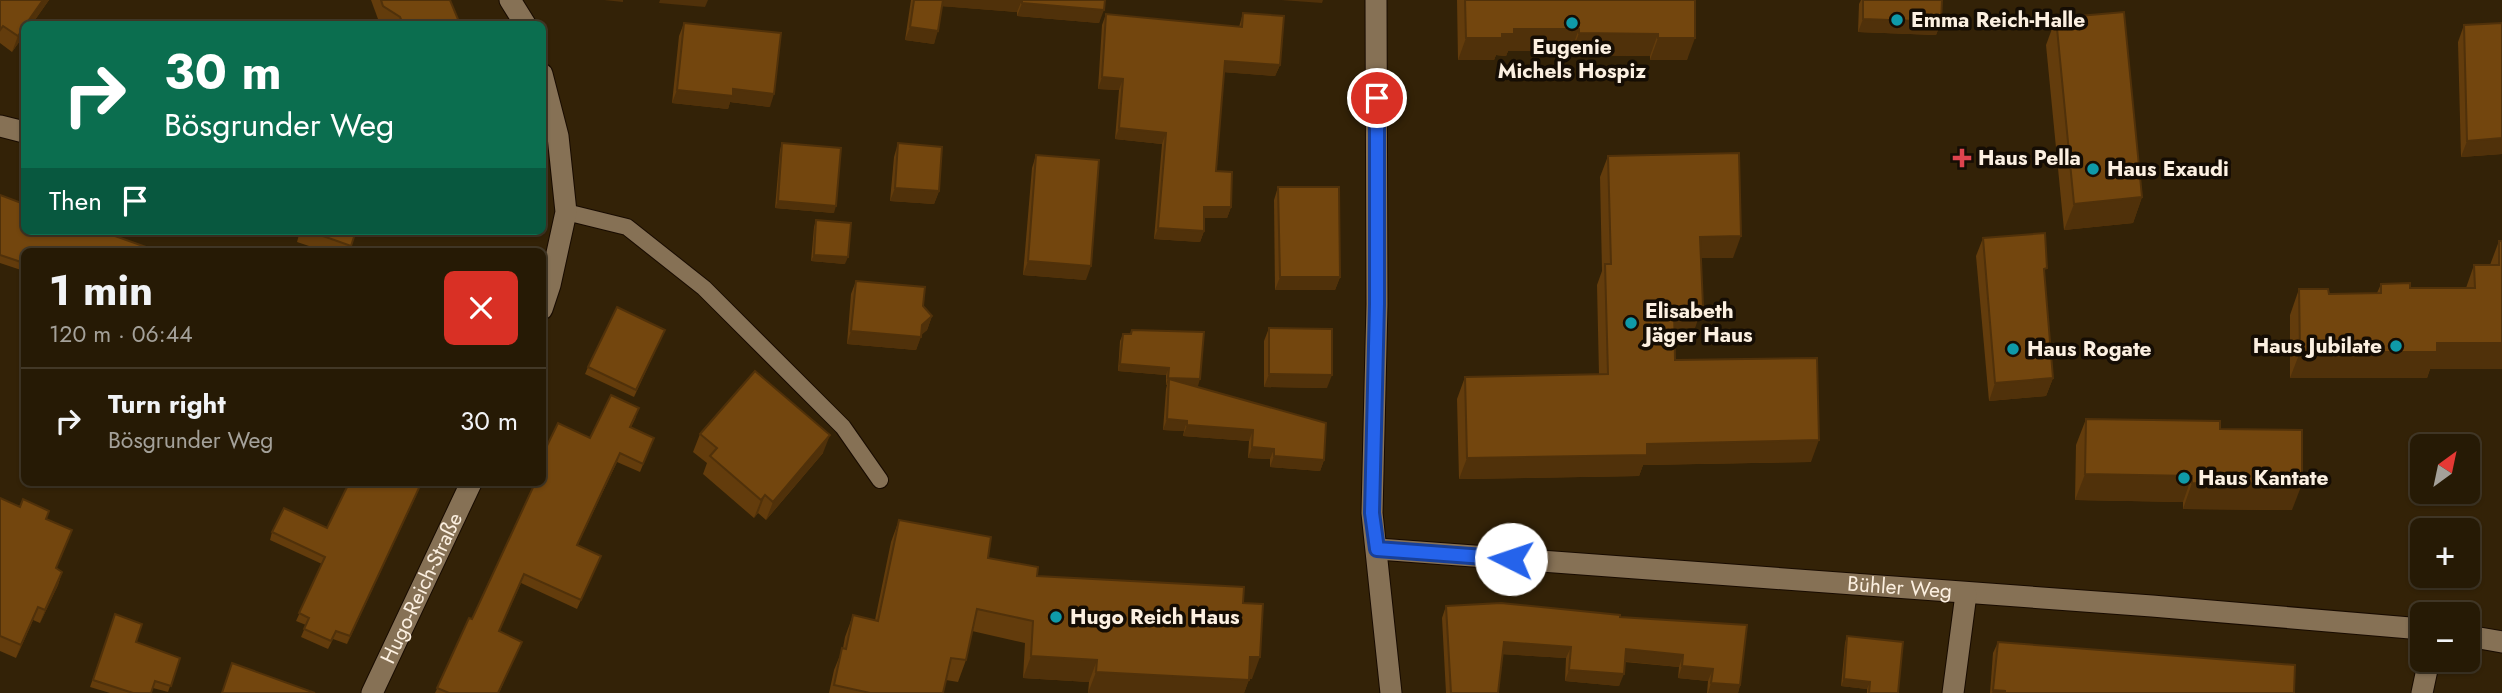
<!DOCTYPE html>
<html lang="en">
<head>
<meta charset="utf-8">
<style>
  body { margin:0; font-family:Jost,sans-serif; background:#322713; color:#f1f3f6; height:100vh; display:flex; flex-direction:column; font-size:26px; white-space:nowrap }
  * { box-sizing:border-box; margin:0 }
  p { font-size:23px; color:#a4a19a }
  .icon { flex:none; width:38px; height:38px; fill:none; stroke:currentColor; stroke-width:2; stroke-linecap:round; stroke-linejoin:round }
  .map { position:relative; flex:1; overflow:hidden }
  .side { position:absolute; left:21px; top:248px; width:525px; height:238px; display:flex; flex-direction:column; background:#261a05; border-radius:10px; box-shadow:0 2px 5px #0004,0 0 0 2px #423827 }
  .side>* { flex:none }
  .guide { position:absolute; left:21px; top:21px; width:525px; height:214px; border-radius:10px; box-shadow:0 2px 5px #0004,0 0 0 2px #423827; background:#0b6e4f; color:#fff; overflow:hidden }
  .needle { width:46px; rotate:33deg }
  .controls { position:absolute; left:2410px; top:434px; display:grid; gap:14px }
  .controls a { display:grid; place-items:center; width:70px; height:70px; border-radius:10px; background:#261a05; box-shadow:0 2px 5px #0004,0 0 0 2px #423827; font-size:35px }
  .pin { position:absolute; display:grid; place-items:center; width:60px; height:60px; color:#fff; margin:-30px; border:4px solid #fff; border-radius:50%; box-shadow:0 2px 7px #0007 }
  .me { position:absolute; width:77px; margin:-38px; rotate:274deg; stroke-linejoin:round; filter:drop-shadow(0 0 5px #0008) }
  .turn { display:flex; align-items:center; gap:24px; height:147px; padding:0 28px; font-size:32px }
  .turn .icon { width:91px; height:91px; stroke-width:2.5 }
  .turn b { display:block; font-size:49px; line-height:60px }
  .then { display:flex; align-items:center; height:66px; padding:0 28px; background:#0003; gap:14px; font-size:26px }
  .round { display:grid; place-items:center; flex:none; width:74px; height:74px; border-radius:10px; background:#322713 }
  .summary { display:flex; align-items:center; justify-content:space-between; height:119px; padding:0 28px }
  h1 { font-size:42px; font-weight:700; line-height:52px }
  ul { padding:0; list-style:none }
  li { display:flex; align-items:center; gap:21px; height:105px; padding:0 28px; border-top:2px solid #423827 }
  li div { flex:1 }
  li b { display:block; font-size:26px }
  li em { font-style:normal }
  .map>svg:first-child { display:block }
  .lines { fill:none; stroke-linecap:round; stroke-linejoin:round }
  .service-casing { stroke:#180b00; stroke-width:18 }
  .minor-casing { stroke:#180b00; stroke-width:23 }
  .service { stroke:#867155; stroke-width:16 }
  .minor { stroke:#867155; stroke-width:21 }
  .wall { fill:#633c0c }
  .shaded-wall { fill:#50310a }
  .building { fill:#73460e; stroke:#50310a; stroke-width:2 }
  .route-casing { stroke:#184099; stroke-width:18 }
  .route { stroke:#2563eb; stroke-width:12 }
  .culture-dot { fill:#0f9aa8; stroke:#150d04; stroke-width:2.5 }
  .health-dot { fill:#e0444e; stroke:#150d04; stroke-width:2.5 }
  .labels { text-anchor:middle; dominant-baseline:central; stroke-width:7; stroke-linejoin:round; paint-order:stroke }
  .poi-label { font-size:21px; font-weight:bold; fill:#fcf0e1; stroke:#150d04; text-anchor:start }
  .street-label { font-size:21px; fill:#fcf0e1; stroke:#150d04 }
</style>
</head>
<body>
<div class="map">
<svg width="2502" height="693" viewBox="0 0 2502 693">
  <rect width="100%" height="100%" fill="#332207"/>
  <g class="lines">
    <defs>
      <path id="service" d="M566 212 627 227 704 288 843 427 880 480"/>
      <g id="minor">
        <path d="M510 0 525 24"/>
        <path d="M1376 0 1377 304 1372 513 1391 693"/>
        <path d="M542 74 558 136 566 212 550 285 542 309"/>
        <path d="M0 126 24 132"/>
        <path id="s1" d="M1378 549 2152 606 2422 629"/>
        <path d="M2468 636 2502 642"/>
        <path id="s2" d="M372 693 471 483"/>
        <path d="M1953 693 1966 594"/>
        <path d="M2422 693 2429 660"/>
      </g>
    </defs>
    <!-- service casing -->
    <use href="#service" class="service-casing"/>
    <!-- minor casing -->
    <use href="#minor" class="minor-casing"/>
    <!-- service -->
    <use href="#service" class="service"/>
    <!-- minor -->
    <use href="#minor" class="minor"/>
  </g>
  <!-- wall -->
  <g class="wall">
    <path d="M0 0H49L32 24H24V35L12 52 0 43Z"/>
    <path d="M371 0H450L460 24H387L378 19Z"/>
    <path d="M911 0H1105L1099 23 1017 16V12L942 6 934 44 905 40Z"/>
    <path d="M1457 0H1695L1687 60H1650V56L1571 55V51H1508L1506 56 1496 55 1494 60H1458Z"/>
    <path d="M1861 0H1942L1941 22 1936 35 1858 32 1859 4Z"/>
    <path d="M1243 13 1280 65 1275 76 1224 72 1216 171 1231 207 1227 218H1204V231L1200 242 1154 239 1162 144 1115 139 1119 90 1098 89 1102 25 1106 14 1239 27Z"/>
    <path d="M2056 18 2142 197 2133 223 2064 230 2046 45Z"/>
    <path d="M684 23 770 107 730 102 728 109 672 103 679 36Z"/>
    <path d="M2464 25 2502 154 2461 157 2458 42Z"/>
    <path d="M782 143 834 213 775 208 780 150Z"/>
    <path d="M898 143 939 191 934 204 890 201 894 157Z"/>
    <path d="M1036 155 1086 280 1023 275 1032 168Z"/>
    <path d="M1608 156 1733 258H1701L1695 328H1674L1675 360 1811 462 1643 465 1639 476 1459 479 1457 399 1465 377 1599 375 1597 285 1602 271 1600 177Z"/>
    <path d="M1278 187 1340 277 1335 290H1275L1274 200Z"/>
    <path d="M0 195 24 252V271L0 263Z"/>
    <path d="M816 220 845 264 811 261 814 227Z"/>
    <path d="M300 231H356L349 252H327L297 242Z"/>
    <path d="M1983 238 2044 277 2053 378 2046 396 1989 401 1976 256Z"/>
    <path d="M2499 241H2502V369H2430L2427 378H2290V315L2299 289 2329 294 2377 293 2381 284 2410 288H2466L2474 265H2490Z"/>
    <path d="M856 281 932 316 927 330 921 335 916 350 847 344 851 294Z"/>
    <path d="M1269 328 1327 388 1264 387V341Z"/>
    <path d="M665 330 634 397 585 374 588 367Z"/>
    <path d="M1132 330 1198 386H1193L1324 460 1320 471 1270 467V459L1248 458 1249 441 1183 436 1184 431 1163 430 1166 389 1167 385H1166V375L1118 371 1120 341 1123 334H1130Z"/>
    <path d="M636 417 631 427 654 438 640 472 617 462 577 546 601 556 577 609 521 583 499 632 518 650 499 693H435L472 619 534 484V483H542L590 438Z"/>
    <path d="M2086 419 2220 429 2292 510 2183 509V502L2075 500 2076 445Z"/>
    <path d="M700 434 823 453 766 520 758 513 754 518 703 474 707 463 693 452Z"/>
    <path d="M419 488 347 644 333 639 328 649 301 637 306 625 296 621 322 564 270 540 272 532 327 528Z"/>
    <path d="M0 498 72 530 56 569 62 572 58 585 40 623 33 620 16 658 0 651Z"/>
    <path d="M899 520 988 558 1037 576 1243 603 1252 679H1249L1244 693H1088L1089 682 1023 678 1025 643 972 631 966 660 958 682 946 680 943 693H829L834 670 843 648 845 637 853 615 875 620 891 542Z"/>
    <path d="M1446 606 1620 617 1740 685 1738 693H1707L1708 681 1678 678 1679 667 1625 662 1619 686 1565 681 1566 658 1502 654 1498 693H1446L1442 618Z"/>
    <path d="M115 614 136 642 180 658 168 692 153 688 151 693H110L90 687Z"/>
    <path d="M1847 636 1898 693H1867V689L1841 686 1845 643Z"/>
    <path d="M1998 642 2294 693H1990L1993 653Z"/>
  </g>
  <!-- shaded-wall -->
  <g class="shaded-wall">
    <path d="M43 0H49L32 24H26Z"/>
    <path d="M604 0H623V2Z"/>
    <path d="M660 0H708L705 7 659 3Z"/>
    <path d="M941 0H1022L1017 12 939 6Z"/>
    <path d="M1281 0H1323L1322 3Z"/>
    <path d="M1022 3 1104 10 1099 23 1017 16Z"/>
    <path d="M1863 19 1941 22 1936 35 1858 32Z"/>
    <path d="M24 27V35L12 52 18 36Z"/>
    <path d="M910 27 938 31 934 44 905 40Z"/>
    <path d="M1514 29H1579L1571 51H1508L1506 56 1496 55 1494 60H1458L1466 38Z"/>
    <path d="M1579 33 1658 34 1650 56 1571 55Z"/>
    <path d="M1658 38H1695L1687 60H1650Z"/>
    <path d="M1225 61 1280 65 1275 76 1221 72Z"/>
    <path d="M1102 77 1123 79 1119 90 1098 89Z"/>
    <path d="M733 89 774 94 770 107 730 102 728 109 672 103 677 90Z"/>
    <path d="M1119 128 1166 133 1162 144 1115 139Z"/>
    <path d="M2502 138V154L2461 157 2467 141Z"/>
    <path d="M895 188 939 191 934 204 890 201Z"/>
    <path d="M2142 197 2133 223 2064 230 2074 204Z"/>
    <path d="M778 201 836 206 834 213 775 208Z"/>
    <path d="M1204 207H1231L1227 218H1200Z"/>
    <path d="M1158 228 1204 231 1200 242 1154 239Z"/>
    <path d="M1741 236 1733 258H1692L1700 237Z"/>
    <path d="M814 255 848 257 845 264 811 261Z"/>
    <path d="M1028 261 1091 266 1086 280 1023 275Z"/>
    <path d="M1280 277H1340L1335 290H1275Z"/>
    <path d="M1703 306 1695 328 1666 329 1674 307Z"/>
    <path d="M932 316 927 330 919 337H921L916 350 847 344 851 331 922 325Z"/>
    <path d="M2437 343H2502V369H2430L2427 378H2290L2300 352Z"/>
    <path d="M1120 364 1169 368 1166 375 1118 371Z"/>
    <path d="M1269 374 1332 375 1327 388 1264 387Z"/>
    <path d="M1168 378 1200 379 1198 386 1169 385V379L1167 385H1166Z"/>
    <path d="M2053 378 2046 396 1989 401 1995 383Z"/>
    <path d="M1167 419 1187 421 1184 431 1163 430Z"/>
    <path d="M1187 425 1253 430 1249 441 1183 436Z"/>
    <path d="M830 435 823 453 766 520 773 502Z"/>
    <path d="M1819 440 1811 462 1643 465 1639 476 1459 479 1467 458 1647 444Z"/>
    <path d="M1252 447 1274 449 1270 459 1248 458Z"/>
    <path d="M620 453 617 462 573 554 577 545Z"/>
    <path d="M1274 456 1324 460 1320 471 1270 467Z"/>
    <path d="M2085 474 2192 476 2183 502 2075 500Z"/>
    <path d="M2192 483 2302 484 2292 510 2183 509Z"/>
    <path d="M419 488 416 496 347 644 350 636Z"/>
    <path d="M765 495 758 513 754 518 761 500Z"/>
    <path d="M62 572 58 585 40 623 45 610Z"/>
    <path d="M38 607 33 620 16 658 21 645Z"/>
    <path d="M1504 642 1571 647 1566 658 1499 654Z"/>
    <path d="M1626 649 1683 655 1679 667 1621 661Z"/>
    <path d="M1031 656 1097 660 1089 682 1023 678Z"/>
    <path d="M1250 657H1260L1252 679H1242Z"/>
    <path d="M1682 666 1713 669 1708 681 1678 678Z"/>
    <path d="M1569 670 1624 674 1619 686 1565 681Z"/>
    <path d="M1096 672 1249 680 1244 693H1088Z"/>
    <path d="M1844 679 1870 682 1867 689 1841 686Z"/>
    <path d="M1711 683 1740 685 1738 693H1708Z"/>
    <path d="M1993 690 2005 691 2004 693H1992Z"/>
  </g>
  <!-- building -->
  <g class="building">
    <path d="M0 0H43L26 24H24V27L18 36 3 26 0 30Z"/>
    <path d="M381 0H450L460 24H403L400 17 383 6Z"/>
    <path d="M914 0H943L938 31 910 27Z"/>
    <path d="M1022 0H1105L1104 10 1022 3Z"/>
    <path d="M1465 0H1695V38H1658V34L1579 33V29H1514V34H1502V38H1466Z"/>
    <path d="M1863 0H1942L1941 22 1863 19Z"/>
    <path d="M2124 12 2142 197 2074 204 2056 18Z"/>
    <path d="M1243 13 1284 16 1280 65 1225 61 1216 171 1232 172 1231 207H1204V231L1158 228 1166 133 1119 128 1123 79 1102 77 1106 14 1242 27Z"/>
    <path d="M684 23 781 33 774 94 733 89V96L677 90Z"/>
    <path d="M2502 23V138L2467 141 2464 25Z"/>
    <path d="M782 143 841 148 836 206 778 201Z"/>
    <path d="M898 143 942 147 939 191 895 188Z"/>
    <path d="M1739 153 1741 236 1700 237 1703 306 1674 307 1675 360 1817 358 1819 440 1647 444V455L1467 458 1465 377 1608 374 1605 264H1611L1608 156Z"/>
    <path d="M1036 155 1099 160 1091 266 1028 261Z"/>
    <path d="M1278 187H1339L1340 277H1280Z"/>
    <path d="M0 195 24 204V231H101L160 252H24V263L0 255Z"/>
    <path d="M816 220 851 223 848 257 814 255Z"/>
    <path d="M309 231H356L351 246Z"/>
    <path d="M2045 233 2047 268 2044 269 2053 378 1995 383 1983 238Z"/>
    <path d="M2499 241H2502V343H2437V352H2300L2299 289H2328L2329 294 2381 293V284L2410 283V288H2475L2474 265H2499Z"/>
    <path d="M856 281 925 287 923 306 932 316 922 325 921 337 851 331Z"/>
    <path d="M617 307 665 330 636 390 588 367Z"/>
    <path d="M1269 328 1332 329V375L1269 374Z"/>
    <path d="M1132 330 1204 332 1200 379 1168 378 1169 368 1120 364 1123 334H1131Z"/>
    <path d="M755 371 830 435 773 502 765 495 761 500 710 456 717 448 700 434Z"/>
    <path d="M1169 379 1326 423 1324 460 1274 456V449L1252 447 1253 430 1187 425V421L1167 419Z"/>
    <path d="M611 395 639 408 630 427 654 438 643 464 620 453 577 545 601 556 581 600 524 574 499 631 522 642 498 693H449L437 688 469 618 472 619 535 483H542V456L558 423 590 438Z"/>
    <path d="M2086 419 2220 421V429L2302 430V484L2192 483V476L2085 474Z"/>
    <path d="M349 483H410L419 488 350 636 336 631 331 641 304 629 309 618 299 613 325 557 272 532 284 508 327 528Z"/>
    <path d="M0 498 20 507 23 499 49 511 46 519 72 530 56 568 62 572 45 610 38 607 21 645 0 636Z"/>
    <path d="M899 520 991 537 988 558 1038 567 1037 576 1244 587 1243 603 1263 604 1260 657H1250L1249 680 1096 672 1097 660 1031 656 1033 621 977 609 966 660 951 658 943 693H870L834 685 842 648 846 649 853 615 878 621Z"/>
    <path d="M1501 603 1620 615V617L1747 625 1740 685 1711 683 1713 669 1682 666 1683 655 1626 649 1624 674 1569 670 1571 647 1504 642 1498 693H1451L1446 606Z"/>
    <path d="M115 614 142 624 136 642 180 658 171 686 155 681 151 693H133L93 680Z"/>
    <path d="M1847 636 1903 642 1898 693H1869L1870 682 1844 679Z"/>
    <path d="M1998 642 2295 665 2294 693H2005V691L1993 690Z"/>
    <path d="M232 663 315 693H222Z"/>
  </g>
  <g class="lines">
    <defs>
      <path id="route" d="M1377 98V304L1372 513 1377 549 1511 559"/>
    </defs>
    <!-- route casing -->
    <use href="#route" class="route-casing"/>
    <!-- route -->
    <use href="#route" class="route"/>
  </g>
  <!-- markers -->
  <g class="culture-dot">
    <circle cx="1897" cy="20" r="7"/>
    <circle cx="1572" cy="23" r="7"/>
    <circle cx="2093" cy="169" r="7"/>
    <circle cx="1631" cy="323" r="7"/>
    <circle cx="2396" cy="346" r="7"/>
    <circle cx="2013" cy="349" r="7"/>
    <circle cx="2184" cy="478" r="7"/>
    <circle cx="1056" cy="617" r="7"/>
  </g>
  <path class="health-dot" d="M1958.5 147.5h7v7h7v7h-7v7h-7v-7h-7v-7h7z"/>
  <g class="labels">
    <!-- poi labels -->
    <g class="poi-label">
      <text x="1911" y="20">Emma Reich-Halle</text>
      <text x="1572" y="47" text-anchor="middle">Eugenie<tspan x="1572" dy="24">Michels Hospiz</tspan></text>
      <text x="1978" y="158">Haus Pella</text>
      <text x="2107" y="169">Haus Exaudi</text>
      <text x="1645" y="311">Elisabeth<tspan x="1645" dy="24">Jäger Haus</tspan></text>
      <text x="2382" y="346" text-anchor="end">Haus Jubilate</text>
      <text x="2027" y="349">Haus Rogate</text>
      <text x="2198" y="478">Haus Kantate</text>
      <text x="1070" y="617">Hugo Reich Haus</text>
    </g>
    <!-- street labels -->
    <g class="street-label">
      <text stroke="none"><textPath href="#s2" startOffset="116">Hugo-Reich-Straße</textPath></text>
      <text stroke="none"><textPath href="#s1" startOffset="523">Bühler Weg</textPath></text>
    </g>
  </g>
</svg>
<div class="controls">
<a><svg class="needle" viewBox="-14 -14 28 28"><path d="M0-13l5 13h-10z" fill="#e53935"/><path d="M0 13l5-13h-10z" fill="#a4a19a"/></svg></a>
<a>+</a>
<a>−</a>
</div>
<div class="pin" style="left:1377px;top:98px;background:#d93025"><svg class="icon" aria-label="arrive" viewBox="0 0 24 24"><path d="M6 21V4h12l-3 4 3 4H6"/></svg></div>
<svg class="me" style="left:1511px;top:559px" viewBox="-20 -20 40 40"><circle r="19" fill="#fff"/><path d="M0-13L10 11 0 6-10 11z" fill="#2563eb"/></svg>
<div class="guide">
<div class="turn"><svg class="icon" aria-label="right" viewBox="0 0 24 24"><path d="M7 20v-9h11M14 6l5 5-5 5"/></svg><div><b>30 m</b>Bösgrunder Weg</div></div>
<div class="then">Then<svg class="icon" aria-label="arrive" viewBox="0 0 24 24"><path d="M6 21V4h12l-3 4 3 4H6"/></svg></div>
</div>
<section class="side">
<div class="summary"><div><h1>1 min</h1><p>120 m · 06:44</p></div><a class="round" style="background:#d93025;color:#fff"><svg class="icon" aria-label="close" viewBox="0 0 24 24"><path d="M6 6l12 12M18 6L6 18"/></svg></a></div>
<ul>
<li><svg class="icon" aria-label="right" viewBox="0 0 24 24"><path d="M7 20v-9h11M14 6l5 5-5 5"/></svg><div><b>Turn right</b><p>Bösgrunder Weg</p></div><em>30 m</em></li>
</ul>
</section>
</div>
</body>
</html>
